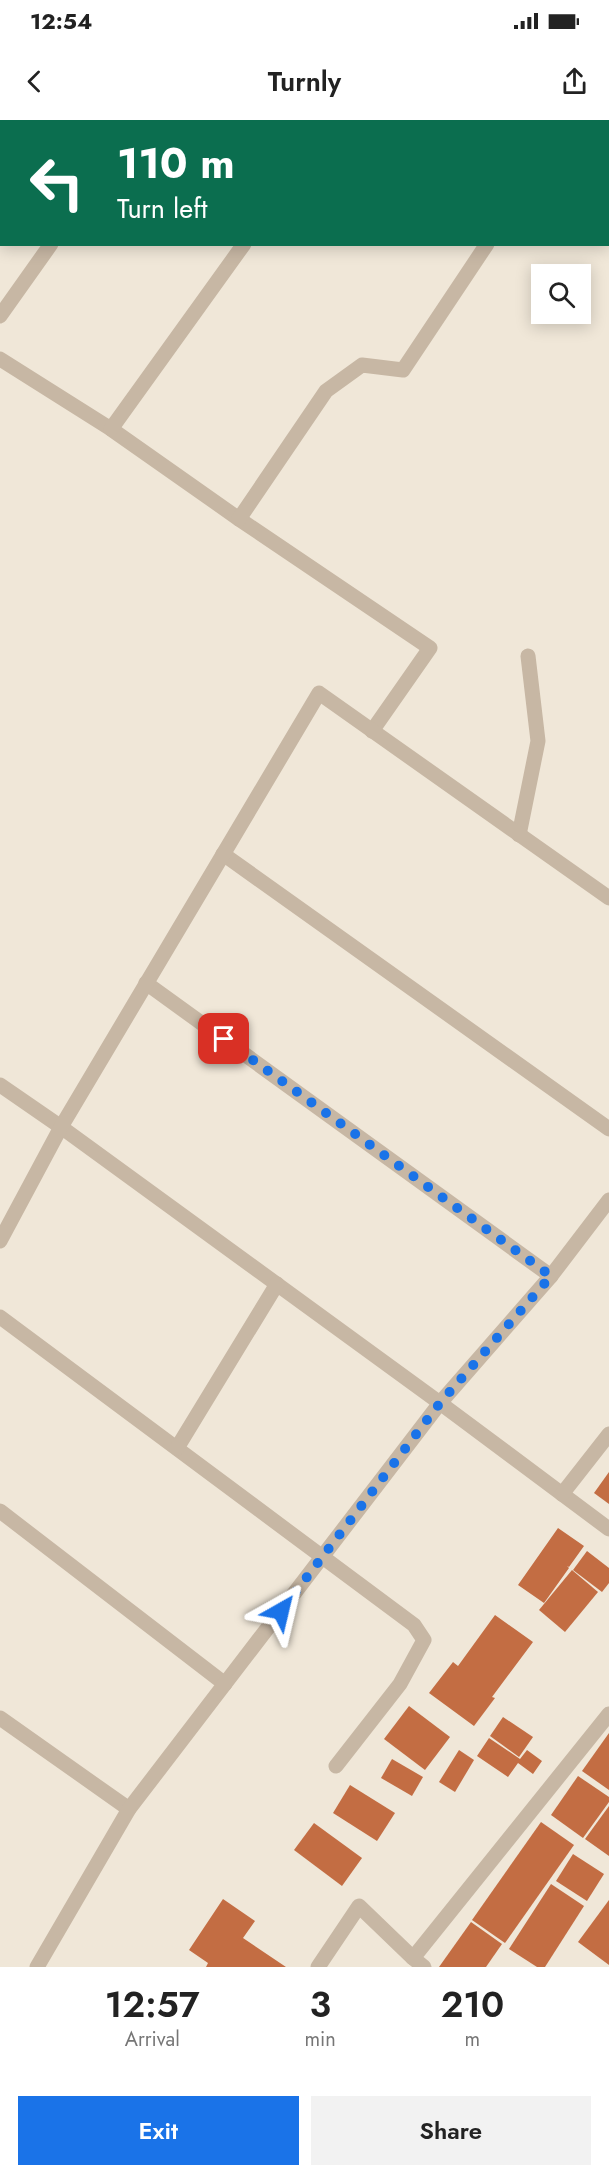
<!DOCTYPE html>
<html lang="en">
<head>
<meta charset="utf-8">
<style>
  body { margin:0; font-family:Jost,sans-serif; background:#f2f2f2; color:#222; height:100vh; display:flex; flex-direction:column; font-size:22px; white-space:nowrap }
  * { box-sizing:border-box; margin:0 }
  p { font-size:20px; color:#767676 }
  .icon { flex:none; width:33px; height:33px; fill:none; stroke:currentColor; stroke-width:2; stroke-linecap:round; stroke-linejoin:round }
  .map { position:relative; height:1847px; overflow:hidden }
  .drawer { display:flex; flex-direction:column; background:#fff; flex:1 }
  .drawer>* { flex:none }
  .hud { position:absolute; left:0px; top:0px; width:609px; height:126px; box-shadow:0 3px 15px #0003; background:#0b6e4f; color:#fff; overflow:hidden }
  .buttons { position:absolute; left:531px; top:144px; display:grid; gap:12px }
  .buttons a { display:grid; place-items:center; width:60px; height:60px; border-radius:0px; background:#fff; box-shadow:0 3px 15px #0003; font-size:30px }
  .pin { position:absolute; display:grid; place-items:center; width:51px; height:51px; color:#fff; margin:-26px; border-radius:12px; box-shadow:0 3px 9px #0006 }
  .me { position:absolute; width:66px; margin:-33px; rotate:37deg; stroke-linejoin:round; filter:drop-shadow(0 0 4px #0008) }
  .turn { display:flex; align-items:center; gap:21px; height:126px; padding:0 18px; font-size:27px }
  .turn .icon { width:78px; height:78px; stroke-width:2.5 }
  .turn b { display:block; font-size:42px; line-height:51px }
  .eta { display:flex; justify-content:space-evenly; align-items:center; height:102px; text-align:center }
  .eta b { font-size:36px; font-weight:600; line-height:42px }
  .primary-button { display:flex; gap:12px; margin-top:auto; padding:12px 18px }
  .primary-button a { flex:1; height:69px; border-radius:0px; background:#1a73e8; color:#fff; font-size:24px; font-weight:600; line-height:69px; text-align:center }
  .primary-button a+a { background:#f2f2f2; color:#222 }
  .status { display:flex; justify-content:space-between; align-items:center; height:42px; padding:0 30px; background:#fff; direction:ltr }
  .status svg { height:16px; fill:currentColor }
  header { display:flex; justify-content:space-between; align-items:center; height:78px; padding:0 18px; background:#fff; font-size:27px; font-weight:600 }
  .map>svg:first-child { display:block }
  .building { fill:#c36d43 }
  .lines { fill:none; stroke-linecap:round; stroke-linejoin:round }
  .minor { stroke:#c7b7a4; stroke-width:15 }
  .route { stroke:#1a73e8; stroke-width:10; stroke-dasharray:0 18 }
</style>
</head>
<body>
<div class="status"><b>12:54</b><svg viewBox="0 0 49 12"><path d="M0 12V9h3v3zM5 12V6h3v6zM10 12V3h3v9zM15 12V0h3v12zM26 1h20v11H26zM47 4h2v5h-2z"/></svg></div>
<header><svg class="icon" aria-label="back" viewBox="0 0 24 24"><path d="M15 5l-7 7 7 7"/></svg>Turnly<svg class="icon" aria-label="share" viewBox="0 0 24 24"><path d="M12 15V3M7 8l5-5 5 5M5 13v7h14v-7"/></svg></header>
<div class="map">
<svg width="609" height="1847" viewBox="0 0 609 1847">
  <rect width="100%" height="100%" fill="#f0e7d8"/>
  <!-- building -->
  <g class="building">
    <path d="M609 1352V1384L594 1373Z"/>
    <path d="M558 1408 584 1426 569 1447 567 1446 569 1448 544 1483 518 1465Z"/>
    <path d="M587 1431 609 1448V1463L602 1472 573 1450Z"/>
    <path d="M572 1450 598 1472 565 1512 539 1490Z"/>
    <path d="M495 1495 533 1522 492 1577 495 1578 474 1606 429 1573 453 1542 458 1546Z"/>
    <path d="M409 1586 450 1617 425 1650 384 1619Z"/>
    <path d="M503 1597 533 1617 519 1637 490 1616Z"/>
    <path d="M609 1613V1670L582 1651Z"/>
    <path d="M489 1618 520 1639 527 1630 542 1641 533 1654 518 1643 508 1657 477 1636Z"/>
    <path d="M459 1630 474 1640 455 1672 439 1662Z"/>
    <path d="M392 1639 423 1657 412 1676 381 1658Z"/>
    <path d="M578 1656 609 1677V1682L583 1718 551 1695Z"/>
    <path d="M350 1665 395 1693 377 1721 333 1693Z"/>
    <path d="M609 1686V1736L585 1719Z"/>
    <path d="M541 1702 574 1725 505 1823 472 1800Z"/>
    <path d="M314 1703 362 1738 342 1766 294 1730Z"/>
    <path d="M573 1734 604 1754 587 1781 556 1761Z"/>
    <path d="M551 1764 584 1786 545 1847H537L509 1829Z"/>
    <path d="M223 1779 255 1801 243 1818 286 1847H206L208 1843 189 1830Z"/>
    <path d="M609 1780V1845L578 1822Z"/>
    <path d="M471 1802 502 1824 486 1847H439Z"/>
  </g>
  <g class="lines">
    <!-- minor -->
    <g class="minor">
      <path d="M137 2 138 0"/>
      <path d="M332 2 333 0"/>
      <path d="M568 2 569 0"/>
      <path d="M0 196 51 124"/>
      <path d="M0 239 111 309 239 399 430 528 372 611"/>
      <path d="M111 309 244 124"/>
      <path d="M239 399 326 271 362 245 403 250 487 124"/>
      <path d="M519 715 538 621 528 536"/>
      <path d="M223 734 609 1009"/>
      <path d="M146 863 551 1156"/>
      <path d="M0 965 61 1007 440 1283 609 1409"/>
      <path d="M0 1121 61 1007 319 573 609 778"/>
      <path d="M0 1197 414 1505 424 1520 400 1564 336 1646"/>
      <path d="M177 1328 277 1164"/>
      <path d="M562 1374 609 1314"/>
      <path d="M0 1391 225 1564"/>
      <path d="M0 1598 129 1689"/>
      <path d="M37 1847 129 1689 440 1283 551 1156 609 1080"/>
      <path d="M318 1847 359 1786 413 1838"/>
      <path d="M424 1847 413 1838 609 1594"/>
    </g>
  </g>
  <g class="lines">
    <!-- route -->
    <path class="route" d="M224 919 551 1156 440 1283 281 1491"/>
  </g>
</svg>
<div class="buttons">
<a><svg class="icon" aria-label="search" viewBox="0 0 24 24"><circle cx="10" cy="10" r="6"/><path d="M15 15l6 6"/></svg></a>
</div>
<div class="pin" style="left:224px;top:919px;background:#d93025"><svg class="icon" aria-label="arrive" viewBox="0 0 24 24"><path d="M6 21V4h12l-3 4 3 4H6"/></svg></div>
<svg class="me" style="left:281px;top:1491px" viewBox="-20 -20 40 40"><path d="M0-17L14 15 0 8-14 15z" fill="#1a73e8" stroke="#fff" stroke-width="4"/></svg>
<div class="hud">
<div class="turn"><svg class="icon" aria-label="left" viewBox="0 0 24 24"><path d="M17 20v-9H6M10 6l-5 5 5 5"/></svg><div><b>110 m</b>Turn left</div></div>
</div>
</div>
<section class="drawer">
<div class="eta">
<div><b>12:57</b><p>Arrival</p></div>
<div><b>3</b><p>min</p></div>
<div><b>210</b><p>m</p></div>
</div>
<div class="primary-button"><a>Exit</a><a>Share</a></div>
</section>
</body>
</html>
